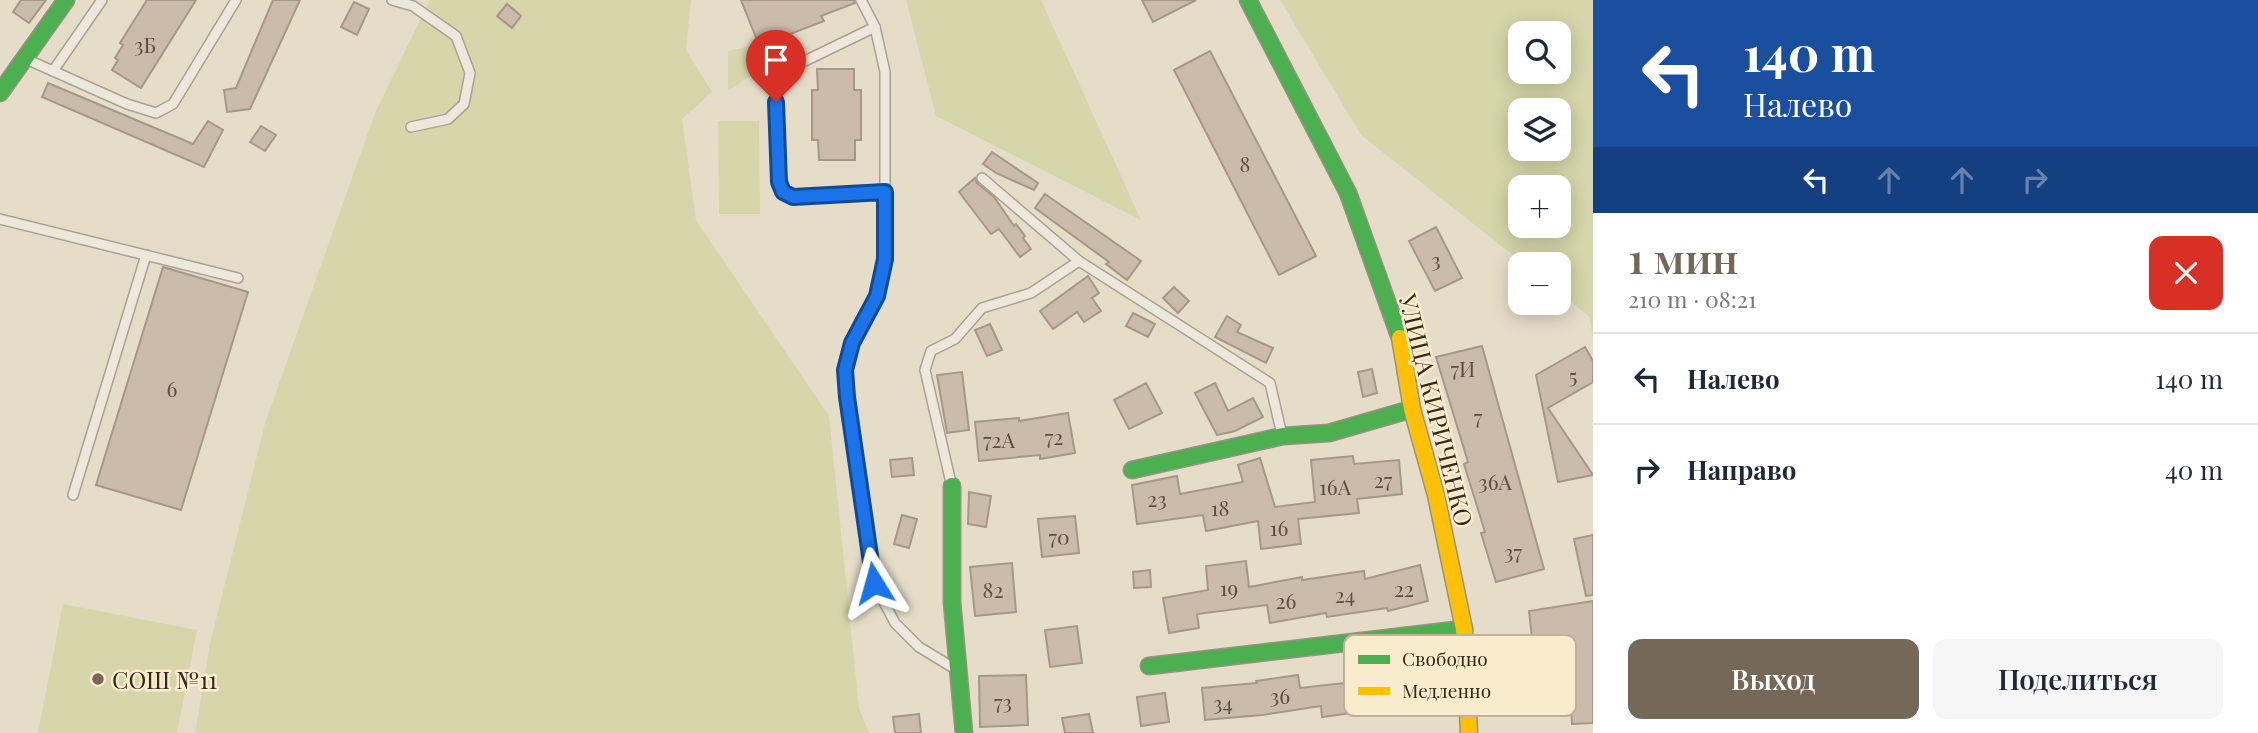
<!DOCTYPE html>
<html lang="ru">
<head>
<meta charset="utf-8">
<style>
  body { margin:0; font-family:"Playfair Display",serif; background:#f6f6f7; color:#1f2937; height:100vh; display:flex; flex-direction:column; font-size:26px; white-space:nowrap }
  * { box-sizing:border-box; margin:0 }
  p { font-size:23px; color:#747a83 }
  .icon { flex:none; width:38px; height:38px; fill:none; stroke:currentColor; stroke-width:2; stroke-linecap:round; stroke-linejoin:round }
  .map { position:relative; flex:1; overflow:hidden }
  .drawer { display:flex; flex-direction:column; background:#fff; width:665px }
  .drawer>* { flex:none }
  .banner { background:#1a4fa0; color:#fff; overflow:hidden }
  .buttons { position:absolute; left:1508px; top:21px; display:grid; gap:14px }
  .buttons a { display:grid; place-items:center; width:63px; height:63px; border-radius:14px; background:#fff; box-shadow:0 4px 18px #0003; font-size:35px }
  .pin { position:absolute; display:grid; place-items:center; width:60px; height:60px; color:#fff; margin:-72px -30px; border-radius:50% 50% 50% 0; rotate:-45deg; box-shadow:0 0 7px #0007 }
  .pin .icon { rotate:45deg }
  .me { position:absolute; width:77px; margin:-38px; rotate:352deg; stroke-linejoin:round; filter:drop-shadow(0 0 5px #0008) }
  .turn { display:flex; align-items:center; gap:24px; height:147px; padding:0 35px; font-size:32px }
  .turn .icon { width:91px; height:91px; stroke-width:2.5 }
  .turn b { display:block; font-size:49px; line-height:60px }
  .lanes { display:flex; align-items:center; height:66px; padding:0 35px; background:#0003; justify-content:center; gap:35px; direction:ltr }
  .lanes .off { opacity:.35 }
  .round { display:grid; place-items:center; flex:none; width:74px; height:74px; border-radius:14px; background:#f6f6f7 }
  .summary { display:flex; align-items:center; justify-content:space-between; height:119px; padding:0 35px }
  h1 { font-size:42px; font-weight:600; line-height:52px; color:#766858 }
  .action { display:flex; gap:14px; margin-top:auto; padding:14px 35px }
  .action a { flex:1; height:80px; border-radius:14px; background:#766858; color:#fff; font-size:28px; font-weight:600; line-height:80px; text-align:center }
  .action a+a { background:#f6f6f7; color:#1f2937 }
  ul { padding:0; list-style:none }
  li { display:flex; align-items:center; gap:21px; height:91px; padding:0 35px; border-top:2px solid #e0e1e3 }
  li div { flex:1 }
  li b { display:block; font-size:26px }
  li em { font-style:normal }
  main { display:flex; flex:1; min-height:0 }
  .map>svg:first-child { display:block }
  .green { fill:#d6d6aa; fill-rule:evenodd }
  .building { fill:#cabbaa; stroke:#a69889; stroke-width:2 }
  .lines { fill:none; stroke-linecap:round; stroke-linejoin:round }
  .lane-casing { stroke:#aaa293; stroke-width:12 }
  .fast-casing { stroke:#9a9183; stroke-width:19 }
  .slow-casing { stroke:#9a9183; stroke-width:19 }
  .lane { stroke:#ede7dc; stroke-width:9 }
  .fast { stroke:#4caf50; stroke-width:16 }
  .slow { stroke:#ffc107; stroke-width:16 }
  .route-casing { stroke:#114b97; stroke-width:18 }
  .route { stroke:#1a73e8; stroke-width:12 }
  .poi-dot { fill:#766858; stroke:#f8eccd; stroke-width:2.5 }
  .labels { text-anchor:middle; dominant-baseline:central; stroke-width:5; stroke-linejoin:round; paint-order:stroke }
  .number-label { font-size:21px; fill:#5d4e3f }
  .street-label { font-size:24px; fill:#39291b; stroke:#f8eccd }
  .poi-label { font-size:24px; fill:#39291b; stroke:#f8eccd; text-anchor:start }
  .key { fill:#f8eccd; stroke:#bfb298; stroke-width:2 }
  .key-label { font-size:19px; fill:#39291b }
</style>
</head>
<body>
<main>
<div class="map">
<svg width="1593" height="733" viewBox="0 0 1593 733">
  <rect width="100%" height="100%" fill="#e6ddc9"/>
  <!-- green -->
  <g class="green">
    <path d="M430 0H691L686 50 712 92 682 119 696 220 829 416 859 708 869 733H195L210 643 265 423 375 113Z"/>
    <path d="M906 0H1041L1141 220 936 116Z"/>
    <path d="M1280 0H1593V337L1589 316 1559 293V264H1524L1361 135ZM1559 33V72H1521V33ZM1559 110V149H1521V110ZM1521 187H1559V226H1521Z"/>
    <path d="M753 46 759 70 728 91V51Z"/>
    <path d="M718 121H759L760 214H719Z"/>
    <path d="M63 604 197 630 177 733H38Z"/>
  </g>
  <!-- building -->
  <g class="building">
    <path d="M21 0H46L29 23 13 12Z"/>
    <path d="M147 0H196L141 88 112 70 118 60 115 58 123 45 120 43Z"/>
    <path d="M273 0H300L250 109 227 112 224 90 236 88Z"/>
    <path d="M741 0H854L855 3 821 16 824 21 780 38 778 32 757 40Z"/>
    <path d="M1142 0H1196L1153 22Z"/>
    <path d="M354 2 369 9 357 35 341 27Z"/>
    <path d="M507 4 521 16 512 28 497 16Z"/>
    <path d="M1210 51 1316 256 1279 275 1174 70Z"/>
    <path d="M817 69H854V90H861V140H855V160H819L818 140H812V90H818Z"/>
    <path d="M48 83 193 144 208 121 223 130 204 167 42 97Z"/>
    <path d="M261 126 276 135 265 151 250 142Z"/>
    <path d="M992 152 1038 183 1034 190 996 173 983 164Z"/>
    <path d="M975 178 977 183 994 197 1014 226 1016 224 1025 236 1023 238 1031 249 1020 257 999 229 991 234 959 192Z"/>
    <path d="M1045 194 1141 261 1127 280 1106 264 1109 262 1035 208Z"/>
    <path d="M1436 227 1462 278 1435 291 1409 241Z"/>
    <path d="M163 267 248 292 181 510 96 485Z"/>
    <path d="M1088 276 1099 293 1092 298 1101 311 1084 322 1077 312 1053 329 1040 311Z"/>
    <path d="M1174 287 1189 301 1178 313 1163 298Z"/>
    <path d="M1133 313 1155 324 1148 337 1126 326Z"/>
    <path d="M1227 316 1241 325 1237 332 1273 348 1266 363 1215 337Z"/>
    <path d="M990 324 1002 350 987 356 975 330Z"/>
    <path d="M1482 346 1544 569 1496 582 1481 533 1485 532 1464 464 1468 462 1436 357Z"/>
    <path d="M1585 347 1593 361V382L1548 408 1593 475 1558 482 1536 375Z"/>
    <path d="M1372 369 1377 393 1363 397 1358 372Z"/>
    <path d="M962 372 969 430 947 433 937 375Z"/>
    <path d="M1146 383 1162 413 1129 429 1114 400Z"/>
    <path d="M1215 383 1228 411 1253 398 1263 417 1235 431 1217 435 1195 393Z"/>
    <path d="M1068 413 1075 453 1040 459V455L979 461 975 422 1019 418V421Z"/>
    <path d="M1353 456 1354 464 1399 460 1402 494 1357 499 1359 513 1298 519 1301 544 1261 549 1258 521 1206 531 1203 515 1137 524 1132 485 1177 476 1180 494 1243 482 1238 465 1260 458 1275 507 1315 502 1311 460Z"/>
    <path d="M912 458 914 475 892 477 890 460Z"/>
    <path d="M969 492 991 496 986 527 968 524Z"/>
    <path d="M902 515 917 519 909 548 894 544Z"/>
    <path d="M1075 516 1079 553 1042 557 1038 519Z"/>
    <path d="M1593 535V595L1586 596 1574 539Z"/>
    <path d="M1246 561 1249 587 1302 577V580L1364 571 1365 579 1420 565 1428 601 1388 611 1387 608 1327 617 1326 613 1270 623 1267 605 1197 614 1199 628 1169 633 1163 598 1208 590 1206 566Z"/>
    <path d="M1012 563 1016 612 975 616 970 567Z"/>
    <path d="M1150 570 1151 587 1134 588 1133 572Z"/>
    <path d="M1593 601V723L1572 724 1570 681 1537 684 1529 611Z"/>
    <path d="M1077 626 1082 663 1050 667 1045 630Z"/>
    <path d="M1026 675 1028 725 980 727 979 676Z"/>
    <path d="M1298 675 1300 688 1353 682 1354 687 1413 677 1418 704 1322 717 1321 706 1262 715 1205 720 1202 688 1257 683 1256 681Z"/>
    <path d="M1165 693 1169 722 1141 726 1137 697Z"/>
    <path d="M919 714 921 733H895L893 717Z"/>
    <path d="M1089 714 1093 733H1065L1062 718Z"/>
  </g>
  <g class="lines">
    <defs>
      <g id="lane">
        <path d="M392 0 413 6 456 36 470 73 464 104 448 119 411 127"/>
        <path d="M861 0 875 27 885 72V259L877 296 852 343 845 370 847 397 874 583 895 623 919 647 952 667"/>
        <path d="M875 27 776 75 779 182 783 193 793 197 885 192"/>
        <path d="M26 59 127 104 156 113 173 104 236 0"/>
        <path d="M53 71 102 0"/>
        <path d="M982 178 1079 261 1270 383 1282 435"/>
        <path d="M0 219 238 278"/>
        <path d="M951 483 925 370 931 351 955 339 982 308 1031 293 1079 261"/>
        <path d="M73 495 146 255"/>
      </g>
      <g id="fast">
        <path d="M1248 0 1348 193 1400 338"/>
        <path d="M0 93 66 0"/>
        <path d="M1132 470 1283 436 1329 433 1412 409"/>
        <path d="M952 486V602L964 733"/>
        <path d="M1149 666 1464 629"/>
      </g>
      <path id="slow" d="M1400 338 1412 409 1436 495 1464 629 1469 733"/>
    </defs>
    <!-- lane casing -->
    <use href="#lane" class="lane-casing"/>
    <!-- fast casing -->
    <use href="#fast" class="fast-casing"/>
    <!-- slow casing -->
    <use href="#slow" class="slow-casing"/>
    <!-- lane -->
    <use href="#lane" class="lane"/>
    <!-- fast -->
    <use href="#fast" class="fast"/>
    <!-- slow -->
    <use href="#slow" class="slow"/>
  </g>
  <g class="lines">
    <defs>
      <path id="route" d="M776 102 779 182 783 192 793 197 885 192V259L877 296 852 343 845 370 847 397 874 583"/>
    </defs>
    <!-- route casing -->
    <use href="#route" class="route-casing"/>
    <!-- route -->
    <use href="#route" class="route"/>
  </g>
  <!-- markers -->
  <circle class="poi-dot" cx="98" cy="679" r="7"/>
  <g class="labels">
    <!-- number labels -->
    <g class="number-label">
      <text x="145" y="44">3Б</text>
      <text x="1245" y="163">8</text>
      <text x="1436" y="259">3</text>
      <text x="1463" y="368">7И</text>
      <text x="1573" y="375">5</text>
      <text x="172" y="388">6</text>
      <text x="1478" y="416">7</text>
      <text x="1054" y="436">72</text>
      <text x="999" y="439">72А</text>
      <text x="1383" y="479">27</text>
      <text x="1495" y="481">36А</text>
      <text x="1335" y="486">16А</text>
      <text x="1157" y="498">23</text>
      <text x="1220" y="507">18</text>
      <text x="1279" y="527">16</text>
      <text x="1059" y="536">70</text>
      <text x="1513" y="551">37</text>
      <text x="1229" y="587">19</text>
      <text x="1404" y="588">22</text>
      <text x="993" y="589">82</text>
      <text x="1345" y="594">24</text>
      <text x="1286" y="600">26</text>
      <text x="1280" y="695">36</text>
      <text x="1003" y="701">73</text>
      <text x="1223" y="702">34</text>
    </g>
    <!-- street labels -->
    <g class="street-label">
      <text transform="translate(1437 410) rotate(76)">УЛИЦА КИРИЧЕНКО</text>
    </g>
    <!-- poi labels -->
    <g class="poi-label">
      <text x="112" y="679">СОШ №11</text>
    </g>
  </g>
  <!-- legend -->
  <rect x="1344" y="635" width="232" height="81" rx="10" class="key"/>
  <rect x="1358" y="655" width="32" height="9" fill="#4caf50"/>
  <rect x="1358" y="687" width="32" height="8" fill="#ffc107"/>
  <g class="key-label">
    <text x="1402" y="666">Свободно</text>
    <text x="1402" y="698">Медленно</text>
  </g>
</svg>
<div class="buttons">
<a><svg class="icon" aria-label="search" viewBox="0 0 24 24"><circle cx="10" cy="10" r="6"/><path d="M15 15l6 6"/></svg></a>
<a><svg class="icon" aria-label="layers" viewBox="0 0 24 24"><path d="M12 4l9 5-9 5-9-5zM3 14l9 5 9-5"/></svg></a>
<a>+</a>
<a>−</a>
</div>
<div class="pin" style="left:776px;top:102px;background:#d93025"><svg class="icon" aria-label="arrive" viewBox="0 0 24 24"><path d="M6 21V4h12l-3 4 3 4H6"/></svg></div>
<svg class="me" style="left:874px;top:583px" viewBox="-20 -20 40 40"><path d="M0-17L14 15 0 8-14 15z" fill="#1a73e8" stroke="#fff" stroke-width="4"/></svg>
</div>
<section class="drawer">
<div class="banner">
<div class="turn"><svg class="icon" aria-label="left" viewBox="0 0 24 24"><path d="M17 20v-9H6M10 6l-5 5 5 5"/></svg><div><b>140 m</b>Налево</div></div>
<div class="lanes"><svg class="icon" aria-label="left" viewBox="0 0 24 24"><path d="M17 20v-9H6M10 6l-5 5 5 5"/></svg><svg class="icon off" aria-label="ahead" viewBox="0 0 24 24"><path d="M12 20V5M6 11l6-6 6 6"/></svg><svg class="icon off" aria-label="ahead" viewBox="0 0 24 24"><path d="M12 20V5M6 11l6-6 6 6"/></svg><svg class="icon off" aria-label="right" viewBox="0 0 24 24"><path d="M7 20v-9h11M14 6l5 5-5 5"/></svg></div>
</div>
<div class="summary"><div><h1>1 мин</h1><p>210 m · 08:21</p></div><a class="round" style="background:#d93025;color:#fff"><svg class="icon" aria-label="close" viewBox="0 0 24 24"><path d="M6 6l12 12M18 6L6 18"/></svg></a></div>
<ul>
<li><svg class="icon" aria-label="left" viewBox="0 0 24 24"><path d="M17 20v-9H6M10 6l-5 5 5 5"/></svg><div><b>Налево</b></div><em>140 m</em></li>
<li><svg class="icon" aria-label="right" viewBox="0 0 24 24"><path d="M7 20v-9h11M14 6l5 5-5 5"/></svg><div><b>Направо</b></div><em>40 m</em></li>
</ul>
<div class="action"><a>Выход</a><a>Поделиться</a></div>
</section>
</main>
</body>
</html>
